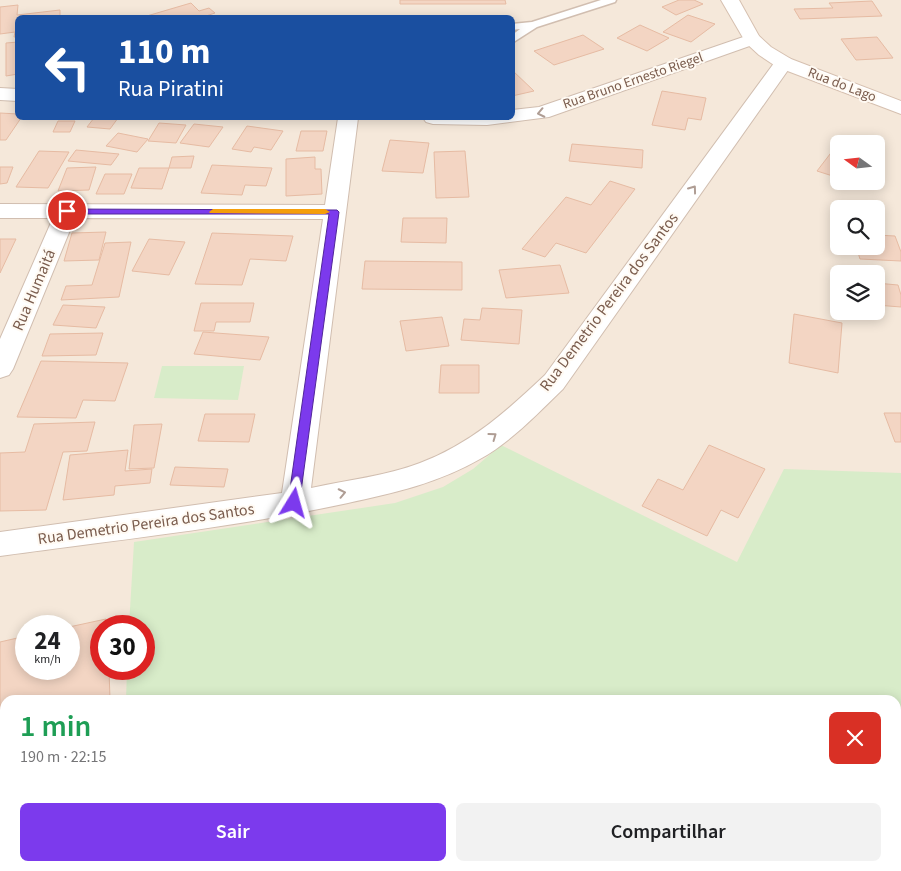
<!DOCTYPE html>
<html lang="pt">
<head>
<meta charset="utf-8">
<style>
  body { margin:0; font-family:"Source Sans 3",sans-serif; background:#f2f2f2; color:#202124; height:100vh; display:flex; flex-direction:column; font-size:19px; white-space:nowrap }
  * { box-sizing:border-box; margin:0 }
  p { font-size:16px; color:#757577 }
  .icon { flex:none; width:28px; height:28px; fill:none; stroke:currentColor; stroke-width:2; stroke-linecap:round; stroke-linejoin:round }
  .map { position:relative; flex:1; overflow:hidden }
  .drawer { position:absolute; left:0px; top:695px; width:901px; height:176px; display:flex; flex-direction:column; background:#fff; border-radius:15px 15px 0 0; box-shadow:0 2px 12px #0003 }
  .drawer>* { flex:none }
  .top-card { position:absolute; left:15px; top:15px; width:500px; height:105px; border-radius:8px; box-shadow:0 2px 12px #0003; background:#1a4fa0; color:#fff; overflow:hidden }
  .needle { width:32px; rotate:285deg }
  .fabs { position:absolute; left:830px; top:135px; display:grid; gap:10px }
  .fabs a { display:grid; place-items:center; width:55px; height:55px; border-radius:8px; background:#fff; box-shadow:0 2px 12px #0003; font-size:25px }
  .speed { position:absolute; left:15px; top:615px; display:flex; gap:10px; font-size:25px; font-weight:700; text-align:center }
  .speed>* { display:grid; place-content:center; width:65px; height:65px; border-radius:50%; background:#fff; box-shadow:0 2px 12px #0003; line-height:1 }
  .speed small { font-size:12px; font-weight:400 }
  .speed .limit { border:8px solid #d22; background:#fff; color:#111 }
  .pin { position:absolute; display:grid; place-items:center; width:42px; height:42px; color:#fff; margin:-21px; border:2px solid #fff; border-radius:50%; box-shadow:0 1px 5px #0007 }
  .me { position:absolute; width:55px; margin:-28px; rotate:8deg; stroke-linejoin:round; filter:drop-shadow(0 0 4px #0008) }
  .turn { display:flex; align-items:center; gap:18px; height:105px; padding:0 20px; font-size:22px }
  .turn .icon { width:65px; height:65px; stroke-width:2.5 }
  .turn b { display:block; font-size:35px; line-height:42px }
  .round { display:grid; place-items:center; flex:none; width:52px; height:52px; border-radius:8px; background:#f2f2f2 }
  .summary { display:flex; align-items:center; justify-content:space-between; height:85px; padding:0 20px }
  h1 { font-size:30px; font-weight:600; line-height:38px; color:#1e9e55 }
  .cta { display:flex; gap:10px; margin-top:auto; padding:10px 20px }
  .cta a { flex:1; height:58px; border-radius:8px; background:#7c3aed; color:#fff; font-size:20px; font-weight:600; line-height:58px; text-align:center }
  .cta a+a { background:#f2f2f2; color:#202124 }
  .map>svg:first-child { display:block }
  .residential { fill:#f5e8da; fill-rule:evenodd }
  .green { fill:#d8ecc9 }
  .building { fill:#f3d5c3; stroke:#e6bba3 }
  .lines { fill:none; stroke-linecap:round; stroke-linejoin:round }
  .lane-casing { stroke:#d1beb0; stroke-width:3 }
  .street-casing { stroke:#d1beb0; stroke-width:2 }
  .secondary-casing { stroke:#d6c0b0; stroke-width:2 }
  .lane { fill:#fff; fill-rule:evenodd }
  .street { fill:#fff; fill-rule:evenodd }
  .secondary { fill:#fff; fill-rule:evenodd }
  .oneway { stroke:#af9d94 }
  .route { fill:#7c3aed; stroke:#51269a }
  .slow { fill:#f59e0b }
  .labels { text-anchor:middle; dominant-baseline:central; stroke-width:4; stroke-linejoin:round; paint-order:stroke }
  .far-street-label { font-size:14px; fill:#7a5c4d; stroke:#fffaf3 }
  .street-label { font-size:16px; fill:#7a5c4d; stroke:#fffaf3 }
</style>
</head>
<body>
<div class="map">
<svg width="901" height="871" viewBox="0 0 901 871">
  <rect width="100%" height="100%" fill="#fdf6ec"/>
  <!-- residential -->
  <path class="residential" d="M0 0H901V871H0ZM18 18H512V118H18ZM839 144H876V181H839ZM839 209H876V246H839ZM839 274H876V311H839ZM26 626H69V669H26ZM101 626H144V669H101ZM5 700H896V866H5Z"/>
  <!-- green -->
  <g class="green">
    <path d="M162 366H244L238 400 154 398Z"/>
    <path d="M501 445 737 562 784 469 901 473V814L896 816V700H126L127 669H144V626H129L134 542 395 503 443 487 473 469Z"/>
    <path d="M117 866H793L785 871H117Z"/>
  </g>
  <!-- building -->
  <g class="building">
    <path d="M400 0H505L506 4H400Z"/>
    <path d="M679 0H694L703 4 676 15 662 7Z"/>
    <path d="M872 1 882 16 800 19 794 9 833 8 829 3Z"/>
    <path d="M191 3 199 11 209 8 215 13 200 18H140Z"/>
    <path d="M18 5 17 15 60 10V18H18V37H14L15 32 0 34V7Z"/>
    <path d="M688 15 715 24 691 42 663 32Z"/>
    <path d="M640 25 669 38 647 51 617 38Z"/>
    <path d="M583 35 604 49 554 65 534 51Z"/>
    <path d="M877 37 893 58 856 60 841 39Z"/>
    <path d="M18 42V74L6 76V43Z"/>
    <path d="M512 70 534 91 512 96Z"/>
    <path d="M662 91 706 98 701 120 688 118 685 130 652 125Z"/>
    <path d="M0 113 18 114V118H21L6 140H0Z"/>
    <path d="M94 118H118L110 129 87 127Z"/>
    <path d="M58 121H75L70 132H53Z"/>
    <path d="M159 123 186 125 176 143 148 141Z"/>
    <path d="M194 124 223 127 209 147 180 143Z"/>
    <path d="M247 126 283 131 271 150 254 147 251 152 232 149Z"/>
    <path d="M301 131H327L323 151H296Z"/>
    <path d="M118 133 148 139 137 152 106 146Z"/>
    <path d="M390 140 429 143 423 173 382 171Z"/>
    <path d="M840 141 848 144H839V178L817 171Z"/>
    <path d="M572 144 643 150 642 168 569 161Z"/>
    <path d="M76 150 119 154 111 165 68 161Z"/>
    <path d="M39 151 69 152 48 188 16 187Z"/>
    <path d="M465 151 469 197 436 198 434 152Z"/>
    <path d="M194 156 191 168H169L172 157Z"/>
    <path d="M315 157V169H321L322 194 286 196V159Z"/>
    <path d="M212 165 272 168 266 186 245 185 242 195 201 193Z"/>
    <path d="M0 167H13L7 183 0 184Z"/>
    <path d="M96 167 89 190 58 191 67 168Z"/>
    <path d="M139 168H169L162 189 131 188Z"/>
    <path d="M105 174H132L124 194H96Z"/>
    <path d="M610 181 635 189 586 253 556 243 545 257 522 249 566 197 591 205Z"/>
    <path d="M403 218H447L446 243 401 242Z"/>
    <path d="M106 232 99 260 64 261 72 233Z"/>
    <path d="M212 233 293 236 286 261 250 259 242 285 195 284Z"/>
    <path d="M876 235 895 236 901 252V261L860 259 856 246H876Z"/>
    <path d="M0 239H16L0 273Z"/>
    <path d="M149 239 185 242 169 275 132 271Z"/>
    <path d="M131 242 119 297 61 300 66 286 92 285 105 243Z"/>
    <path d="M365 261 462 262V290L362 289Z"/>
    <path d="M560 265 569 293 506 298 499 270Z"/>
    <path d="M831 280 839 281V303H836Z"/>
    <path d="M876 283 898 285 901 295V307L876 305Z"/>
    <path d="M201 303H254L250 322H216L214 331H194Z"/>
    <path d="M63 305 105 307 96 328 53 325Z"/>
    <path d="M482 308 522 310 519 344 461 340 464 319 480 320Z"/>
    <path d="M794 314 842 323 838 373 789 363Z"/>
    <path d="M442 317 449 346 406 351 400 321Z"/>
    <path d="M203 332 269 337 260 360 194 354Z"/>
    <path d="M103 333 96 355 42 356 50 334Z"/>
    <path d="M41 361 128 363 115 401 83 400 76 418 17 417Z"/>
    <path d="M441 365H479V393H439Z"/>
    <path d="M884 413H901V442H895Z"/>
    <path d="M205 414H255L249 442 198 441Z"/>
    <path d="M95 422 87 451 63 452 46 510 0 511V453L25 452 34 424Z"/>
    <path d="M162 424 154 468 129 469 134 425Z"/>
    <path d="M709 445 765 469 738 518 721 510 707 536 642 506 658 479 683 490Z"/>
    <path d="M128 450 125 471 152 469 150 483 115 486 114 495 63 500 70 455Z"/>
    <path d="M175 467 228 469 224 487 170 485Z"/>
    <path d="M106 619V626H101V669H109L110 700H5V751L0 752V642L26 636V669H69V627Z"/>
  </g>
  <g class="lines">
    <defs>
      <path id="lane" d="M601 0H616L615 2 537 27 512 43V35L520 29 512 30V24L532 22Z"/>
      <g id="street">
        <path d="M752 34 758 35 761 39 758 43 549 117 487 125 433 124 426 122 423 118H512V110L539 107Z"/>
        <path d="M784 57 791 59 793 63 563 389C537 414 512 441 480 459 439 483 393 493 348 503 233 528 116 540 0 556V532L282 493 323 219 75 218 13 369 9 375 0 378V339L53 218H0V204L325 205 338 118H358L311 488C347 480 386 476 420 463 470 444 506 412 545 375L777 59Z"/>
        <path d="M0 88 18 89V101L0 100Z"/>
        <path d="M901 834V871H889L884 869 883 871H839L841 866H896V836Z"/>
      </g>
      <path id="secondary" d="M721 0H739L759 36 771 47 791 59 901 101V114L777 67 759 55 746 43Z"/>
    </defs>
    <!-- lane casing -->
    <use href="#lane" class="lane-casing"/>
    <!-- street casing -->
    <use href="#street" class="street-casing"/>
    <!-- secondary casing -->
    <use href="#secondary" class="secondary-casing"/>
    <!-- lane -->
    <use href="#lane" class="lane"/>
    <!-- street -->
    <use href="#street" class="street"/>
    <!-- secondary -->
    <use href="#secondary" class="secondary"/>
  </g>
  <!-- one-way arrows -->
  <defs><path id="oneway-chevron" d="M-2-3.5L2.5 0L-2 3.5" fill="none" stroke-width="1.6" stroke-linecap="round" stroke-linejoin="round" transform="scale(1.25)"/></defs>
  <g class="oneway">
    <use href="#oneway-chevron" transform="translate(541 113) rotate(168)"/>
    <use href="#oneway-chevron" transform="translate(693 189) rotate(-54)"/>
    <use href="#oneway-chevron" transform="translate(493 436) rotate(-36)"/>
    <use href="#oneway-chevron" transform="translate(342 493) rotate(-12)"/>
  </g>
  <!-- route -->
  <path class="route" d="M64 209 337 210 339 212 299 506H290L288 503 329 214H67L64 213Z"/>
  <!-- slow -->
  <path class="slow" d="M213 209H325L330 212 325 214 210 213 209 212Z"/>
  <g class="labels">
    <!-- far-street labels -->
    <g class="far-street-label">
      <text transform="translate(633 81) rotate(-19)">Rua Bruno Ernesto Riegel</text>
      <text transform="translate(842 85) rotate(21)">Rua do Lago</text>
    </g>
    <!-- street labels -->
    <g class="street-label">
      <text transform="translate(34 290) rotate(-67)">Rua Humaitá</text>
      <text transform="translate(609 302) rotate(-53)">Rua Demetrio Pereira dos Santos</text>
      <text transform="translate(146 524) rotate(-8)">Rua Demetrio Pereira dos Santos</text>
    </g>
  </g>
</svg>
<div class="fabs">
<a><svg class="needle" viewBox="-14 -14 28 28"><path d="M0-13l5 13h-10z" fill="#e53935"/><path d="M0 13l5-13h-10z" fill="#757577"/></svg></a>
<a><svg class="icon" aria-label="search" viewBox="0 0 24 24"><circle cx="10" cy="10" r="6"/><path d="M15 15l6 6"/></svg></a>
<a><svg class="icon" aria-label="layers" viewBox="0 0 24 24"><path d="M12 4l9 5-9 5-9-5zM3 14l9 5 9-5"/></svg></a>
</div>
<div class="speed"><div>24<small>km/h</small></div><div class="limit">30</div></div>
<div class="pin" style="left:67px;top:211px;background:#d93025"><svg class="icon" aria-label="arrive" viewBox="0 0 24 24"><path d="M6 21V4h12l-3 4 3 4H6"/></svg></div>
<svg class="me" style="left:294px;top:503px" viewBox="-20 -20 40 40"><path d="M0-17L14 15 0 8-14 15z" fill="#7c3aed" stroke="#fff" stroke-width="4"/></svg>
<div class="top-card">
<div class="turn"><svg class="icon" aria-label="left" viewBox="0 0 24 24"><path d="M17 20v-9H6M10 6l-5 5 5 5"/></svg><div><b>110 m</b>Rua Piratini</div></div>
</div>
<section class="drawer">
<div class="summary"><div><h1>1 min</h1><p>190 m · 22:15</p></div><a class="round" style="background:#d93025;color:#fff"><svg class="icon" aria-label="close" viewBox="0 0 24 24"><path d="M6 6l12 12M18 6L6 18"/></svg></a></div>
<div class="cta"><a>Sair</a><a>Compartilhar</a></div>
</section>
</div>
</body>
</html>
